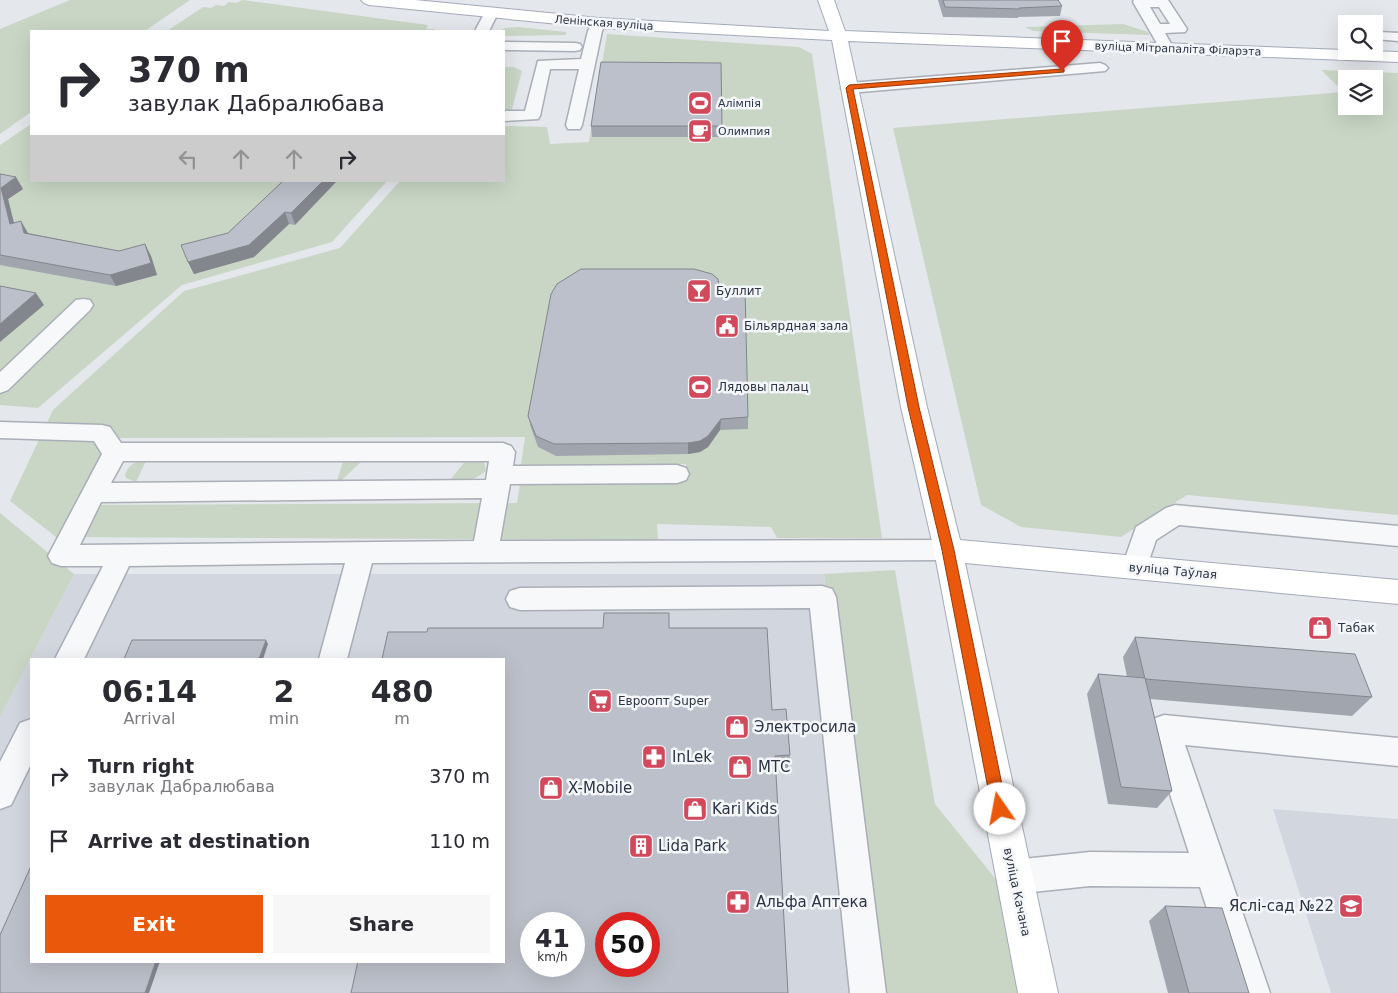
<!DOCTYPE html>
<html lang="en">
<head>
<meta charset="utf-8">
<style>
  body { margin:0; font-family:"DejaVu Sans",sans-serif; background:#f7f7f7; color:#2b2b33; height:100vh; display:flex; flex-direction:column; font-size:19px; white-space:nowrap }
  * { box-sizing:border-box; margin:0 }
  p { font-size:16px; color:#7c7c81 }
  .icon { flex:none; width:28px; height:28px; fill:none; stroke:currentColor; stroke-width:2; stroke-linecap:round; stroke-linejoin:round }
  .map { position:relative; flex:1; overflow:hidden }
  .details { position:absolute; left:30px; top:658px; width:475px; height:305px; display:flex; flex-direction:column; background:#fff; border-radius:0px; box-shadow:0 5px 20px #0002 }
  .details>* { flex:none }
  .hud { position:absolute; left:30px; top:30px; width:475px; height:152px; border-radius:0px; box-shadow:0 5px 20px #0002; background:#fff; color:#2b2b33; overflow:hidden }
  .fabs { position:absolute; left:1338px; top:15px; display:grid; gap:10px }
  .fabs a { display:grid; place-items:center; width:45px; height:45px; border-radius:0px; background:#fff; box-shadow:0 5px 20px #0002; font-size:25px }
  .speed { position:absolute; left:520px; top:912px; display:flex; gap:10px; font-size:25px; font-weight:700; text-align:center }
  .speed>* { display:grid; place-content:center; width:65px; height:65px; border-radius:50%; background:#fff; box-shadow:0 5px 20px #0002; line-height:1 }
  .speed small { font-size:12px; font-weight:400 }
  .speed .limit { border:8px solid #d22; background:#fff; color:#111 }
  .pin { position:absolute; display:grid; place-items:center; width:42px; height:42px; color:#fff; margin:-51px -21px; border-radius:50% 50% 50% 0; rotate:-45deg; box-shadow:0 0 5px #0007 }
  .pin .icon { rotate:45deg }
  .me { position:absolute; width:55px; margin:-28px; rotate:348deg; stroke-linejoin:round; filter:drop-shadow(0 0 4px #0008) }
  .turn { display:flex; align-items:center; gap:18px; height:105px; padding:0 15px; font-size:22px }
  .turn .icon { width:65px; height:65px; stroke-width:2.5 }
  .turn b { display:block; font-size:35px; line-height:42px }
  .lanes { display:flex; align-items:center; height:48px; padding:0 15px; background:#0003; justify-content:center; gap:25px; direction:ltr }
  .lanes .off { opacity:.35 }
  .eta { display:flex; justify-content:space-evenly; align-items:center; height:85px; text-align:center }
  .eta b { font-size:30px; font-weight:600; line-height:35px }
  .cta { display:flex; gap:10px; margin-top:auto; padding:10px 15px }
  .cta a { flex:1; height:58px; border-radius:0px; background:#ea580c; color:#fff; font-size:20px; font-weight:600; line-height:58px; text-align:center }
  .cta a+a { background:#f7f7f7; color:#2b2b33 }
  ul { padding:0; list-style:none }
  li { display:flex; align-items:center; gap:15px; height:65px; padding:0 15px }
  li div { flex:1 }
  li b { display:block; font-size:19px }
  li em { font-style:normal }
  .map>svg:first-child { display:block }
  .built { fill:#d2d6de; fill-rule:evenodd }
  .green { fill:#c9d6c5; fill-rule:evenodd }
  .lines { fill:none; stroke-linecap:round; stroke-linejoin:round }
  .minor-casing { stroke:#a9aeb7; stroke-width:3 }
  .major-casing { stroke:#a3abb8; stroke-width:2 }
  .minor { fill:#f7f8fa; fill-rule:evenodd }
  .major { fill:#fff; fill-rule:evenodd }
  .wall { fill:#a1a5ae }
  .shaded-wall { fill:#83868d }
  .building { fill:#bbc0ca; stroke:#83868d; fill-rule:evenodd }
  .route { fill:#ea580c; stroke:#983908 }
  .labels { text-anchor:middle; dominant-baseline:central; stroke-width:5; stroke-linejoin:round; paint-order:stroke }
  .far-street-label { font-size:11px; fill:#2b3445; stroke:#f4f6f9 }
  .far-poi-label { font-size:11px; fill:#2b3445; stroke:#f4f6f9; text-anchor:start }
  .poi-label { font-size:12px; fill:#2b3445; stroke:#f4f6f9; text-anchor:start }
  .street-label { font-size:12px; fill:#2b3445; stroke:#f4f6f9 }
  .near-poi-label { font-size:15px; fill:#2b3445; stroke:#f4f6f9; text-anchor:start }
</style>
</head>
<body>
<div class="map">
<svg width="1398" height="993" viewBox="0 0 1398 993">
  <rect width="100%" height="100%" fill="#e4e7ec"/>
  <!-- built -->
  <g class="built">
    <path d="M74 574H824L869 993H0V717ZM31 659H504V961H31ZM531 924H574V966H531ZM606 924H649V966H606Z"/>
    <path d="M1273 809 1398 819V993H1331Z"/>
  </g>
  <!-- green -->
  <g class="green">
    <path d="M70 0H190L145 31H31V112L0 134V29Z"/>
    <path d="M242 0 428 25 426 29H435L434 31H167L203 7 211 8 216 5 224 6 229 2 237 3Z"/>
    <path d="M1123 24 1148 32 1149 35 1033 31 1025 27Z"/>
    <path d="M518 27 566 32V35L504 36V31H500L505 28Z"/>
    <path d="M607 34 799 47 812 54 882 538H777L771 527 657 524 658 540 56 537 10 501 53 410 184 291 340 248 400 181H504V126L547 127 550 144 589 142ZM531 428 720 430 708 447 556 456 538 447ZM525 437 521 465 686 464V482L520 484 517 503 74 505 111 438Z"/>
    <path d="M504 67H514L522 71 512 109 504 113Z"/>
    <path d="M1321 70 1398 73V515L1187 495 1121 537 1021 527 981 505 893 128 1344 92ZM1346 79H1374V106H1346Z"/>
    <path d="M31 124V181H387L332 242 182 285 38 408 0 405V145Z"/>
    <path d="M147 459 136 482 126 478 125 475C128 464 137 461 147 459Z"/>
    <path d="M361 459 362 461 341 481H337L343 461Z"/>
    <path d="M467 459 484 462 486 471 474 479 450 480Z"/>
    <path d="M0 513 74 574 0 717Z"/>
    <path d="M895 570 935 804 1003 888 1021 993H869L824 574Z"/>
  </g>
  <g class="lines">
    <defs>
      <g id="minor">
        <path d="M1134 0H1168L1187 29 1185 32 1165 33 1174 49 1172 52H1162L1133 2ZM1150 7H1159L1170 24H1160Z"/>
        <path d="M491 9 496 10 498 13 489 31H475L486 10Z"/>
        <path d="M599 19 604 20 606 23 602 31 582 125 580 129H568L566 125 579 69H550L540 116 538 119 504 121V111H525L538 61 581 59 588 31 594 20Z"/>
        <path d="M1380 32 1398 33V41L1375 39 1374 34Z"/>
        <path d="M504 42 575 43 580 44 582 47 580 50 575 51 504 50Z"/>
        <path d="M1100 63 1105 65 1108 68 1105 71 849 93 843 91 841 88 843 85 849 83Z"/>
        <path d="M83 299 90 300 93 305 90 310 8 390 0 393V372L76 300Z"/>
        <path d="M0 422 102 425 110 427 121 443H503L511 446 515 452 513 466 677 465 686 468 689 474 686 480 677 483 510 484 500 541 948 540 957 543 961 550 957 557 948 560 372 563 347 659H319L345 563 129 566 84 659H55L103 566H61L52 563 48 556 102 454 94 441 0 438ZM123 461H489L486 480 111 483ZM482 498 474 541 80 545 101 502Z"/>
        <path d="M1175 505 1398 526V546L1179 525 1156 540 1144 575 1135 578 1126 575 1122 567 1136 527 1166 508Z"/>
        <path d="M822 586 832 589 836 597 886 993H850L810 608 520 610 510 607 506 599 510 591 520 588Z"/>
        <path d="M1164 715 1398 738V766L1185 745 1270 993H1234L1200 887 1090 886 1014 894 1002 889 997 877 1002 865 1014 860 1090 852 1189 853 1149 729 1153 719Z"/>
        <path d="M31 719V764L11 805 0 809V762L20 723Z"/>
      </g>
      <path id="major" d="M361 0H415L599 18 829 31 818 0H834L845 31 1398 52V62L848 41 927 407 960 540 1398 580V604L965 563 1058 993H1018L934 550 901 407 832 40 599 28 369 5 364 3Z"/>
    </defs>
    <!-- minor casing -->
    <use href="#minor" class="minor-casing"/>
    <!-- major casing -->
    <use href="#major" class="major-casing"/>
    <!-- minor -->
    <use href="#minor" class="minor"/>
    <!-- major -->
    <use href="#major" class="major"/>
  </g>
  <!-- wall -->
  <g class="wall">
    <path d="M938 0H1058L1062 6 1060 16 1018 17V18L943 17Z"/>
    <path d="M591 126H722V137H592Z"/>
    <path d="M0 174 23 189 8 199 14 223 28 233 119 251 151 256 157 275 116 286 0 265Z"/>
    <path d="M283 181 295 225 289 224 254 257 194 274 188 262 228 233Z"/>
    <path d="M719 289 748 417V429L720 430 708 447 700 452 688 454 556 456 538 447 531 428 528 416Z"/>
    <path d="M670 628 772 710 790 755 788 768H776L504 961 427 632Z"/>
    <path d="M1135 637 1372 697 1352 716 1150 699 1172 791 1157 808 1108 804 1087 694 1098 674 1127 677 1123 657Z"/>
    <path d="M1165 906 1249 993H1168L1149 921Z"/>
  </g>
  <!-- shaded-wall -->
  <g class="shaded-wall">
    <path d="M16 177 23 189 8 199 17 236 10 224 1 188Z"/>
    <path d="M323 181H337L295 225 291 213Z"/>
    <path d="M285 212 289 224 254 257 194 274 188 262Z"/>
    <path d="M21 221 28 233 31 244 24 233Z"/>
    <path d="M145 244 151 256 157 275 116 286 110 275Z"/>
    <path d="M36 293 44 305 0 342V324Z"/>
    <path d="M721 419 720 430 708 447 700 452 688 454V443Z"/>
    <path d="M266 640 268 644 263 659H259Z"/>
    <path d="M156 961H160L149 993H145Z"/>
  </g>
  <!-- building -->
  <g class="building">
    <path d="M943 0H1058L1062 6 1019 8 1020 9 945 7Z"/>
    <path d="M601 62 721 63 722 126H591Z"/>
    <path d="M0 174 16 177 1 188 10 224 21 221 24 233 119 251 145 244 151 263 110 275 0 255Z"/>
    <path d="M283 181H323L291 213 285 212 249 245 188 262 181 245 228 233Z"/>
    <path d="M581 269H694L712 274 718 279 719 289H745L748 417 721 419 708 436 700 441 688 443 554 444 536 436 528 416 551 294 557 284Z"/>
    <path d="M0 286 36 293 0 324Z"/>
    <path d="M604 613H669V628H767L772 710 786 709 790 755 775 756 788 993H351L358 961H504V659H382L388 632H427L428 628H603ZM531 924H574V966H531ZM606 924H649V966H606Z"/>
    <path d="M1135 637 1355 654 1372 697 1145 679Z"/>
    <path d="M132 640H266L259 659H124Z"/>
    <path d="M1098 674 1145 678 1172 791 1121 787Z"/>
    <path d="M31 866V961H156L145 993H0V935Z"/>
    <path d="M1165 906 1222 908 1249 993H1189Z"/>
  </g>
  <!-- route -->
  <path class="route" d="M1062 69H1064V72L853 89 919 407 954 550 1007 809 1005 814 1000 816 994 814 992 809 942 550 908 407 846 88 849 85Z"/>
  <!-- icons -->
  <defs>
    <symbol id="stadium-square" viewBox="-11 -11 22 22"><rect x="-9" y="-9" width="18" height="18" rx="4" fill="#d1495b" stroke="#f4f6f9"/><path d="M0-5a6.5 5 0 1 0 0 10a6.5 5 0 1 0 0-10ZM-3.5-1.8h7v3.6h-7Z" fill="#fff"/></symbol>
    <symbol id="cafe-square" viewBox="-11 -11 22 22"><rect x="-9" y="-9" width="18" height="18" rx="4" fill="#d1495b" stroke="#f4f6f9"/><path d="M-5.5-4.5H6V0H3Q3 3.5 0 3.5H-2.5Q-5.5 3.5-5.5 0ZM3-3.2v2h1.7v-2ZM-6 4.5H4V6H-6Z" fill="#fff"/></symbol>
    <symbol id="bar-square" viewBox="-11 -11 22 22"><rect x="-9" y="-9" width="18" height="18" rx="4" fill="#d1495b" stroke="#f4f6f9"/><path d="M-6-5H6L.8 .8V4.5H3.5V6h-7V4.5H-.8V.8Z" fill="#fff"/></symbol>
    <symbol id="civic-square" viewBox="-11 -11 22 22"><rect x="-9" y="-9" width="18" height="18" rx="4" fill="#d1495b" stroke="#f4f6f9"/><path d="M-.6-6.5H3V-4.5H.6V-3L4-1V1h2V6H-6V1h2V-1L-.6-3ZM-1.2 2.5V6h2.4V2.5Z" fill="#fff"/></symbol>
    <symbol id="shop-square" viewBox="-11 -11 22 22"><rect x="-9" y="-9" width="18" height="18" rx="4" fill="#d1495b" stroke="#f4f6f9"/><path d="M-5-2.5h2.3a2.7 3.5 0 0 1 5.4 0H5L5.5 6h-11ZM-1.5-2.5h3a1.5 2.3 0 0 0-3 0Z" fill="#fff"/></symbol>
    <symbol id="supermarket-square" viewBox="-11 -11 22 22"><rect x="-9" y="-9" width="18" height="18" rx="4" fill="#d1495b" stroke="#f4f6f9"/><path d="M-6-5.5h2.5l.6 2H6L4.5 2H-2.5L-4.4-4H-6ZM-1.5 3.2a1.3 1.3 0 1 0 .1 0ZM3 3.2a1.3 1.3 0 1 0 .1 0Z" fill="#fff"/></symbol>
    <symbol id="pharmacy-square" viewBox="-11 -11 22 22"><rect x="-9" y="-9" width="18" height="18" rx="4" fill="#d1495b" stroke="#f4f6f9"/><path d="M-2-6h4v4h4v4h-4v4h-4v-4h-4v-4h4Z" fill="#fff"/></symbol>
    <symbol id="building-square" viewBox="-11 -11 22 22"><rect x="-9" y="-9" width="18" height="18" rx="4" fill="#d1495b" stroke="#f4f6f9"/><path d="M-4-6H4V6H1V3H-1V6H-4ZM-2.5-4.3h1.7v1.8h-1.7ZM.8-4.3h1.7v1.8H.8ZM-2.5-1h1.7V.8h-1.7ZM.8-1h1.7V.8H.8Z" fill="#fff"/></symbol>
    <symbol id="school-square" viewBox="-11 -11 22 22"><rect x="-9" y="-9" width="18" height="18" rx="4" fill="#d1495b" stroke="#f4f6f9"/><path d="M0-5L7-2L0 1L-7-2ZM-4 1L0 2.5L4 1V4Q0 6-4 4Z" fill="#fff"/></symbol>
  </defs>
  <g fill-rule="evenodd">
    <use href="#stadium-square" x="686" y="89" width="28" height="28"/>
    <use href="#cafe-square" x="686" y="117" width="28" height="28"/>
    <use href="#bar-square" x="685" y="277" width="28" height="28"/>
    <use href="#civic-square" x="713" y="312" width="28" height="28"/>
    <use href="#stadium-square" x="686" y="373" width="28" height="28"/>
    <use href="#shop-square" x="1306" y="614" width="28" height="28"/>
    <use href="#supermarket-square" x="586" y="687" width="28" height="28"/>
    <use href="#shop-square" x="723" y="713" width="28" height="28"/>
    <use href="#pharmacy-square" x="640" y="743" width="28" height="28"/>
    <use href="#shop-square" x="726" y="753" width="28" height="28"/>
    <use href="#shop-square" x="537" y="774" width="28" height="28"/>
    <use href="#shop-square" x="681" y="795" width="28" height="28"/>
    <use href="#building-square" x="627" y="832" width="28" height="28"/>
    <use href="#pharmacy-square" x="724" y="888" width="28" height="28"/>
    <use href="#school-square" x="1337" y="892" width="28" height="28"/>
  </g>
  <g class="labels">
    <!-- far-street labels -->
    <g class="far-street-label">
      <text transform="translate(604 23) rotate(4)">Ленінская вуліца</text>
      <text transform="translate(1178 49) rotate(2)">вуліца Мітрапаліта Філарэта</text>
    </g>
    <!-- far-poi labels -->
    <g class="far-poi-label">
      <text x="718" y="103">Алімпія</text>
      <text x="718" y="131">Олимпия</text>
    </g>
    <!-- poi labels -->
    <g class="poi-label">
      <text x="716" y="291">Буллит</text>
      <text x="744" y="326">Більярдная зала</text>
      <text x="718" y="387">Лядовы палац</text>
      <text x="1338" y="628">Табак</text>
      <text x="618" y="701">Евроопт Super</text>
    </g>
    <!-- street labels -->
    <g class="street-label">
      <text transform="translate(1173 571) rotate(5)">вуліца Таўлая</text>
      <text transform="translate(1017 892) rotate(78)">вуліца Качана</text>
    </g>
    <!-- near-poi labels -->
    <g class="near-poi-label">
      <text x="754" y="727">Электросила</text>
      <text x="672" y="757">InLek</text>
      <text x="758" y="767">МТС</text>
      <text x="568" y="788">X-Mobile</text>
      <text x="712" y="809">Kari Kids</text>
      <text x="658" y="846">Lida Park</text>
      <text x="756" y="902">Альфа Аптека</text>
      <text x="1334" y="906" text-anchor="end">Яслі-сад №22</text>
    </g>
  </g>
</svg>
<div class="fabs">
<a><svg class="icon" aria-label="search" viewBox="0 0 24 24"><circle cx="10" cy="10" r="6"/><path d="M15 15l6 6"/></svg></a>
<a><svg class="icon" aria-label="layers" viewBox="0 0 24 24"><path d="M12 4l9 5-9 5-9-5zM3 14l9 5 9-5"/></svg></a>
</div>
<div class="speed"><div>41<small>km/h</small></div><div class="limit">50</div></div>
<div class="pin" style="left:1062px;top:71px;background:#d93025"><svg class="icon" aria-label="arrive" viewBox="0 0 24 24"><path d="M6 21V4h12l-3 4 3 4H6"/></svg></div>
<svg class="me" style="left:1000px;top:809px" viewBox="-20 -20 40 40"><circle r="19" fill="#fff"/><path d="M0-13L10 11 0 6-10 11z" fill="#ea580c"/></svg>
<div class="hud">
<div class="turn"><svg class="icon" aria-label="right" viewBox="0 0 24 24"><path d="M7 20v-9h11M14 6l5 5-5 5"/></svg><div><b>370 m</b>завулак Дабралюбава</div></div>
<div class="lanes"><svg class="icon off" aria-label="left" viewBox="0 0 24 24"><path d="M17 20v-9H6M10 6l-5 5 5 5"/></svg><svg class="icon off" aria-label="ahead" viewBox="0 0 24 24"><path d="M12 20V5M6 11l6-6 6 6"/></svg><svg class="icon off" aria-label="ahead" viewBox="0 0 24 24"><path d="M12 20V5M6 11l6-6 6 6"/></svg><svg class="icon" aria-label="right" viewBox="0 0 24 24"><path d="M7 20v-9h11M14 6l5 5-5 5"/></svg></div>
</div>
<section class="details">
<div class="eta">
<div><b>06:14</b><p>Arrival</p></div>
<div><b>2</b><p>min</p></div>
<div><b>480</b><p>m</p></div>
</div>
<ul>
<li><svg class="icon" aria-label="right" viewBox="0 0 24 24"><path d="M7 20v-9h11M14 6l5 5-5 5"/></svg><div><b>Turn right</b><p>завулак Дабралюбава</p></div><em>370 m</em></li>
<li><svg class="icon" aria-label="arrive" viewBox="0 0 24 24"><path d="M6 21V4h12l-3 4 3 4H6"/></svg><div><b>Arrive at destination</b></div><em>110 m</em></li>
</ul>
<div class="cta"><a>Exit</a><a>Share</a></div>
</section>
</div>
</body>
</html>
